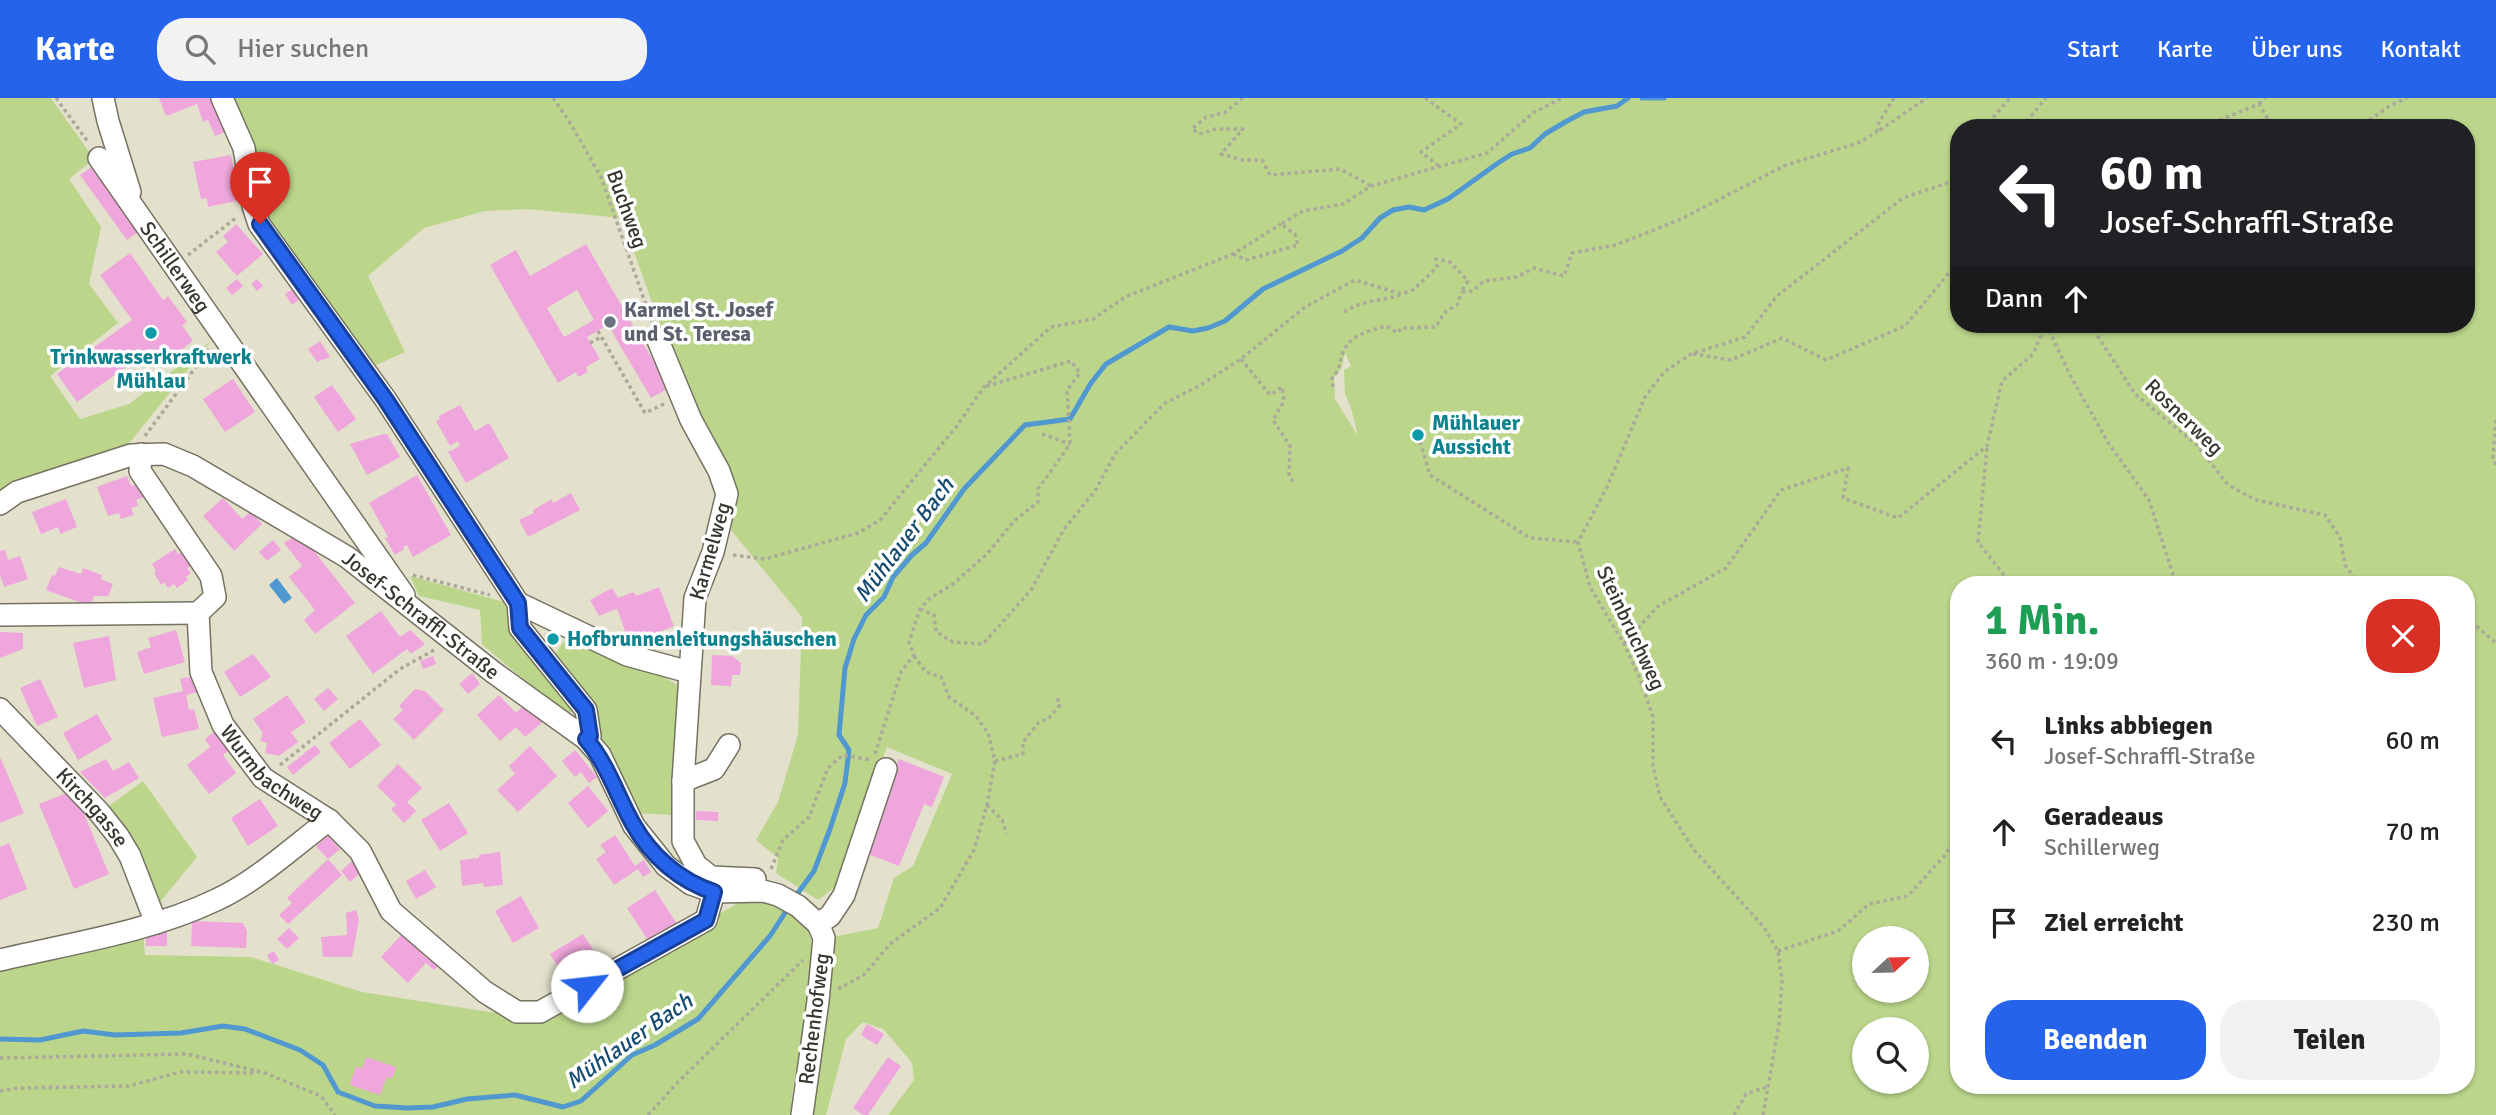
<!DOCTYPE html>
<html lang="de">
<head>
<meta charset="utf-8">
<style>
  body { margin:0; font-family:Signika,sans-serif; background:#f2f2f2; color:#222; height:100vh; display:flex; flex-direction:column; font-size:26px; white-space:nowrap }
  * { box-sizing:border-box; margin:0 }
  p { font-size:23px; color:#767676 }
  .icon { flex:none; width:38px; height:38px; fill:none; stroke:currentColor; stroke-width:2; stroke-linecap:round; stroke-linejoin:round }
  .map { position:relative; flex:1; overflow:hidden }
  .drawer { position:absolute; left:1950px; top:478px; width:525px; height:518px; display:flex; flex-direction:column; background:#fff; border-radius:28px; box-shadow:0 2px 5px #0004 }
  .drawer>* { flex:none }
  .banner { position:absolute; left:1950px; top:21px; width:525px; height:214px; border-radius:28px; box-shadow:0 2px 5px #0004; background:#202124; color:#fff; overflow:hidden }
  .needle { width:46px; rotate:68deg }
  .fabs { position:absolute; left:1852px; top:828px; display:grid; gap:14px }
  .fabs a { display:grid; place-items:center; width:77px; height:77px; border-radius:50%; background:#fff; box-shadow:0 2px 5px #0004; font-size:35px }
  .pin { position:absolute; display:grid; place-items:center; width:60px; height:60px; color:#fff; margin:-72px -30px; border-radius:50% 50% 50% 0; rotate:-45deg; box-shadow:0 0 7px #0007 }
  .pin .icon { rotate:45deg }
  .me { position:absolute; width:77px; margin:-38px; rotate:61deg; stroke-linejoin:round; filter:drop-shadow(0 0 5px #0008) }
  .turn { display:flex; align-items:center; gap:24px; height:147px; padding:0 35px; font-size:32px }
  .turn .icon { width:91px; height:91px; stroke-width:2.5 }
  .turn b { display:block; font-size:49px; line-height:60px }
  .then { display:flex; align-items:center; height:66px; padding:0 35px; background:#0003; gap:14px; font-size:26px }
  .round { display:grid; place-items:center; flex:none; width:74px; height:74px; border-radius:28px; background:#f2f2f2 }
  .head { display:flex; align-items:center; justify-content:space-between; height:119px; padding:0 35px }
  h1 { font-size:42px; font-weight:700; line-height:52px; color:#1e9e55 }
  .action { display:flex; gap:14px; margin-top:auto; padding:14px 35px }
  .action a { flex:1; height:80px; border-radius:28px; background:#2563eb; color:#fff; font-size:28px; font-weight:700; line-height:80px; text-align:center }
  .action a+a { background:#f2f2f2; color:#222 }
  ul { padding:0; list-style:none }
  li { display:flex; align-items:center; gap:21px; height:91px; padding:0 35px }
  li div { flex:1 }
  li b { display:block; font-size:26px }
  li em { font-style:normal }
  header { display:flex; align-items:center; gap:42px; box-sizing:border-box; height:98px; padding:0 35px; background:#2563eb; color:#fff }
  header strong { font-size:33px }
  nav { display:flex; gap:38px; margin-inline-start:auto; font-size:24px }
  .search { width:490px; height:63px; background:#f2f2f2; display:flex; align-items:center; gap:18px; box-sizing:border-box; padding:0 24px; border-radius:28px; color:#767676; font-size:26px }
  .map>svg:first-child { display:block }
  .green { fill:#bbd68b; fill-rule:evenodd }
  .water { fill:#5198d0 }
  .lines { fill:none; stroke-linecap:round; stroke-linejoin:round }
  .stream { stroke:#5198d0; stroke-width:5 }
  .building { fill:#efa6dc; fill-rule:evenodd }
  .minor-casing { stroke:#757261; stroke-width:24 }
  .path { stroke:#aba999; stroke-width:3.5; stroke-dasharray:3.5 3.5; stroke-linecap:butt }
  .minor { stroke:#fff; stroke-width:21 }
  .route-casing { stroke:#184099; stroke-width:18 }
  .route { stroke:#2563eb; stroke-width:12 }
  .worship-dot { fill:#6b7280; stroke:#fff; stroke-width:2.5 }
  .culture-dot { fill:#0f9aa8; stroke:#fff; stroke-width:2.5 }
  .labels { text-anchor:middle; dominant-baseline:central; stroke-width:7; stroke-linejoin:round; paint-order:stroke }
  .street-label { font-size:21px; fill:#38372f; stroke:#fff }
  .worship-label { font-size:21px; font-weight:bold; fill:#5b616d; stroke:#fff; text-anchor:start }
  .culture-label { font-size:21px; font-weight:bold; fill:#0d838f; stroke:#fff; text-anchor:start }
  .water-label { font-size:23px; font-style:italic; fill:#174c72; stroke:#fff }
</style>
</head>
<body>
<header>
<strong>Karte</strong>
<div class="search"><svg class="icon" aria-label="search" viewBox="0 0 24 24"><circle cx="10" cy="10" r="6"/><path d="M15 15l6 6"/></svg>Hier suchen</div>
<nav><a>Start</a><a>Karte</a><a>Über uns</a><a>Kontakt</a></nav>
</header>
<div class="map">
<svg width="2496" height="1017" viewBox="0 0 2496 1017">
  <rect width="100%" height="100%" fill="#e3e0cc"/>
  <!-- green -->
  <g class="green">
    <path d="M0 0H51L94 61 69 81 101 129 89 186 118 225 50 278 80 321 129 306 211 243 123 353 0 396Z"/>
    <path d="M224 0H2496V1017H888L914 982 912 965 893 942 883 931 863 924 846 941 826 1017H809L827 840 878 830 894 780 913 768 952 676 887 649 834 790 818 802 776 775 778 760 756 742 778 704 798 637 802 519 731 432 736 385 681 286 622 120 527 111 485 113 424 130 368 178 405 254 374 268 258 113ZM1958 30H2466V226H1958ZM1345 255 1351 268 1344 272 1345 296 1351 310 1358 338 1335 301 1334 280 1341 271ZM1958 486H2466V987H1958ZM1864 840H1916V892H1864ZM1864 931H1916V984H1864Z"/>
    <path d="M410 478 504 504C515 547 553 574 573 613L564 616 482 546 480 512 419 498Z"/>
    <path d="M567 539 607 559 664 579 685 592 675 717 633 715 552 561Z"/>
    <path d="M143 683 197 759 156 809 105 711Z"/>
    <path d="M743 802C762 805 789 809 803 824 830 853 789 976 791 1017H0V865L143 834 145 857 251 859 362 894 541 922Z"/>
  </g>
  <!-- water -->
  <path class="water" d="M277 480 292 500 284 506 269 487Z"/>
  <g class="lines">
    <!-- stream -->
    <g class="stream">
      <path d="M1642 0H1664"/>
      <path d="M795 799 814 773 830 731 845 685 849 652 839 637 845 570 854 541 866 517 884 499 893 479 912 457 926 445 964 391 1025 327 1070 321 1091 285 1106 266 1169 229 1193 233 1208 230 1225 223 1263 191 1342 153 1362 140 1380 120 1393 112 1409 109 1424 112 1448 101 1498 65 1512 56 1530 50 1545 36 1567 23 1584 14 1617 8 1628 0"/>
      <path d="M0 941 40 942 83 933 115 937 181 935 223 928 245 931 300 952 323 967 338 994 375 1008 407 1010 433 1009 467 1001 515 997 563 1009 581 1003 632 957 655 947 698 921 770 838 790 807"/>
    </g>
  </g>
  <!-- building -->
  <g class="building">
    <path d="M159 0H213L226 34 215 38 208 22 203 24 197 6 166 18Z"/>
    <path d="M231 57 240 102 208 109 207 100 201 101 193 64Z"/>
    <path d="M92 69 138 134 127 142 80 77Z"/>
    <path d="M236 126 263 156 237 178 216 154 228 144 223 138Z"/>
    <path d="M586 146 669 290 651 300 608 227 587 239 600 261 586 269 588 274 578 279 576 274 558 285 490 167 516 152 530 178ZM577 192 594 222 564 239 547 210Z"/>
    <path d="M130 155 163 202 168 198 187 224 182 227 193 243 163 265 152 250 77 304 57 276 132 222 100 177Z"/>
    <path d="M237 181 243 188 232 197 226 190Z"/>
    <path d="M257 181 263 188 257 193 251 186Z"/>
    <path d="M294 190 301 200 292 207 285 196Z"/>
    <path d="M320 243 330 259 317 264 308 251Z"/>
    <path d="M233 281 255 314 225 334 203 301Z"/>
    <path d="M332 287 356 321 338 334 314 299Z"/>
    <path d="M460 307 475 333 489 325 509 360 466 385 448 354 460 348 458 343 450 348 436 323 440 321 439 318Z"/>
    <path d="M384 336H387L400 359 367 377 350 346Z"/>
    <path d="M417 377 451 437 413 459 407 447 403 449 404 451 395 457 385 440 388 439 369 405Z"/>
    <path d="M127 378 131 388 139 385 148 398 136 402 138 408 131 410 134 417 121 421 119 415 108 418 97 389Z"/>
    <path d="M571 395 580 412 528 439 519 422 534 415 533 412 552 401 553 405Z"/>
    <path d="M223 400 242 421 251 413 262 426 234 453 203 418Z"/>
    <path d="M66 401 77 429 60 436 58 429 41 436 32 414Z"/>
    <path d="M294 439 310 448 355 505 315 536 304 522 315 512 289 479 302 468 284 445Z"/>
    <path d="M273 442 281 452 267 463 259 454Z"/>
    <path d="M175 451 178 456 183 453 192 467 187 470 191 475 186 479 188 482 177 490 174 486 168 490 164 484 161 487 154 475 156 473 152 466Z"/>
    <path d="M5 452 8 462 20 458 28 481 4 489 0 477V453Z"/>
    <path d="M59 469 81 476 83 470 102 477 101 481 113 486 108 498H94L90 508 46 492 52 477 55 478Z"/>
    <path d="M659 489 674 528 630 546 617 511 599 518 590 502 612 490 618 500 634 494 636 498Z"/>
    <path d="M381 513 400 539 410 532 425 546 411 556 407 551 373 576 346 538Z"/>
    <path d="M176 532 185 564 144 576 137 554 151 549 148 540Z"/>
    <path d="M0 534 23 535V551L0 560Z"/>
    <path d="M546 537 560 540 559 547 545 544Z"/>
    <path d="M109 538 116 582 84 590 73 545Z"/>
    <path d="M253 556 271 579 240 599 224 574Z"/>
    <path d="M712 557 732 558 741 565 740 577H732L731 588 711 587Z"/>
    <path d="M433 558 436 566 423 571 420 563Z"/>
    <path d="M472 575 480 586 468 596 459 586Z"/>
    <path d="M199 577 203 593 186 597 189 612 194 611 199 631 162 639 153 600 183 593 180 581Z"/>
    <path d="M40 581 58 619 37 628 20 590Z"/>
    <path d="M328 590 338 601 324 613 314 601Z"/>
    <path d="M415 591 425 593 444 612 414 642 393 621 403 612 399 608Z"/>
    <path d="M287 597 306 624 291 634 298 644 279 658 265 655 267 645 260 643 263 635 253 621Z"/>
    <path d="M499 597 516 615 526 606 545 622 525 639 516 629 500 643 477 617Z"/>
    <path d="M97 616 112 642 78 662 63 635Z"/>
    <path d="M360 621 381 647 350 671 329 645Z"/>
    <path d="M218 631 232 649 223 657 236 675 209 696 187 667 210 649 205 641Z"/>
    <path d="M315 647 321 654 293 677 287 669Z"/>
    <path d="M530 648 557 678 518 714 497 692 515 676 509 668Z"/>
    <path d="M575 652 597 679 589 685 581 674 575 679 562 663Z"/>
    <path d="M0 659 24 715 0 725Z"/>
    <path d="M106 661 113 673 129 664 139 680 105 700 80 674Z"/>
    <path d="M899 661 944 679 932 709 924 706 899 768 860 753Z"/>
    <path d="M398 666 422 690 407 704 416 713 404 725 391 711 396 707 377 688Z"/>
    <path d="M588 688 608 713 588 730 568 705Z"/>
    <path d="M74 692 109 776 74 791 39 706Z"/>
    <path d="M260 701 278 728 248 748 231 720Z"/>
    <path d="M449 705 468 735 440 753 421 722Z"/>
    <path d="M696 713 718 714V723L696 722Z"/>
    <path d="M327 737 340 751 328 761 316 748Z"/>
    <path d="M615 737 635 768 644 762 651 774 643 779 638 771 614 787 596 761 606 754 600 747Z"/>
    <path d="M9 745 27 791 0 802V749Z"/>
    <path d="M500 754 503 787 484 789 483 785 462 788 460 762 479 760V757Z"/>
    <path d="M328 761 342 777 288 826 279 817 292 805 287 800Z"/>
    <path d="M353 762 359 776 350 784 341 773Z"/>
    <path d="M425 772 436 789 416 801 406 783Z"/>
    <path d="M655 792 677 826 649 844 627 810Z"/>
    <path d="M521 798 539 830 513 845 495 813Z"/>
    <path d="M356 812 359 822 352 859H323L321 839 347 837 346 815Z"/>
    <path d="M192 823 243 825 247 833 246 850 191 848Z"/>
    <path d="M289 830 299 840 287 851 277 841Z"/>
    <path d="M146 833 167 834V848H146Z"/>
    <path d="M402 836 427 860 431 855 442 864 434 872 426 865 408 885 381 859Z"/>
    <path d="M583 836 604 869 571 889 550 856Z"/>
    <path d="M274 853 279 862 272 866 267 857Z"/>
    <path d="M867 926 884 936 877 947 861 937Z"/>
    <path d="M366 959 396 969 392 981 387 979 380 997 350 987 356 968 362 971Z"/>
    <path d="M888 959 901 968 868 1017H863L853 1010Z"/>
  </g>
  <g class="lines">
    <defs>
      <g id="minor">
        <path d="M103 0 108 23 130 94"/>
        <path d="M222 0 244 50 253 108 259 126 386 302 518 505 520 530 586 612 590 638 586 641"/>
        <path id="s1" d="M99 60 404 497"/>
        <path d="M657 240 691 322 719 373 727 396 713 454 695 500 683 683V743L696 767 711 779 755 781"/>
        <path id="s2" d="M141 356 140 373 211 478 215 499 198 515 201 574 223 627 263 680 329 722 360 753 391 813 485 894 517 914H540L706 822 714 794"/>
        <path id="s3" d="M0 406 17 394 131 357 164 356 193 368 347 459 493 574 586 641 600 657 634 728 666 768 691 786 714 794 763 793 778 797 798 808 818 826 824 840 818 903 802 1017"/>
        <path d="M518 505 627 557 689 574"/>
        <path d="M0 517 198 515"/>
        <path id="s4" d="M0 611 99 714 118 738 130 758 156 825"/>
        <path d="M683 683 714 671 729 647"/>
        <path d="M818 826 830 818 844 797 886 671"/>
        <path d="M0 862C72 845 149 834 216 802 257 783 293 749 329 722"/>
      </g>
    </defs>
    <!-- minor casing -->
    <use href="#minor" class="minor-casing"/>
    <!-- path -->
    <g class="path">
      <path d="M56 0 88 44"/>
      <path d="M553 0 569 23 601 79 652 224"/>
      <path d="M1243 0 1224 15 1206 19 1192 31 1199 36 1216 31H1243L1221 56 1242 62H1262L1270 77 1340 71 1371 88"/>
      <path d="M1425 0 1461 26 1421 54 1439 68"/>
      <path d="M1894 0 1879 24 1877 34 1927 0"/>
      <path d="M2259 6 2265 0"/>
      <path d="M1984 30 2010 0"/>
      <path d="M2024 30 2030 19 2046 0"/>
      <path d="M2200 30 2259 6 2273 30"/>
      <path d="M2358 30 2391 7 2407 0"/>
      <path d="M1233 156 1246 162 1298 147 1295 136 1281 126 1303 113 1343 106 1371 88 1487 55 1533 15 1562 0"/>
      <path d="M188 157 237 119"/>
      <path d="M1344 214C1362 202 1381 203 1400 197"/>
      <path d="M2046 226 2071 279 2109 346 2149 402 2176 486"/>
      <path d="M2090 226 2135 296 2196 346 2228 387 2256 402 2325 417 2340 439 2345 467 2359 486"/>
      <path d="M598 233 645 315 664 306"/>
      <path d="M590 245 601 239"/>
      <path d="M1693 256 1731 262 1782 240 1826 262 1905 228 1958 164"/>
      <path d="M1241 261 1270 297 1282 289 1284 303 1273 322 1290 348 1289 376 1293 384"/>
      <path d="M1333 289 1332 280C1342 269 1338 267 1343 254 1351 236 1369 233 1386 228L1398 235 1401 230 1436 229 1444 215 1458 206 1461 194"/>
      <path d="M2496 322 2493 360 2496 367"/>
      <path d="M1042 336 1070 346"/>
      <path d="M1418 337 1430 377 1530 440 1578 444"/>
      <path d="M145 338 209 251"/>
      <path d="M1987 350 1978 444 2011 486"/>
      <path d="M733 457 765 461 858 435 880 422 956 329 984 289 1051 229 1093 221 1125 199 1233 156 1281 126"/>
      <path d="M413 477 490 497"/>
      <path d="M920 511 934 517 936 534 953 544 983 546 1031 492 1064 431 1095 393 1115 356 1165 305 1199 288 1241 261 1305 209 1355 182 1402 196 1413 192 1437 169 1436 161 1450 164 1468 183 1461 194 1473 193 1484 183 1517 179 1534 170 1564 178 1572 155 1616 147 1679 122 1786 67 1858 45 1877 34"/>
      <path d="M2466 519 2496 545"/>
      <path d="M1624 546 1657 509 1726 470 1781 392 1848 370 1843 400 1898 420 1987 348 2002 283 2033 256 2046 226"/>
      <path d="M875 656 901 574 914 557 909 544 920 511 929 501 953 486 987 456 1014 423 1038 404V391L1070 346 1067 292 1080 275 1071 263 984 289"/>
      <path d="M995 663 1023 656V644L1039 624 1048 621 1060 607 1056 598"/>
      <path d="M280 667 400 571 436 551"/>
      <path d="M987 707 1002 722 1007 736"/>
      <path d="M771 771 783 742 809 719 828 670 843 657 871 662"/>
      <path d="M1778 853 1838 833 1869 806 1908 798 1946 756 1958 735"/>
      <path d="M838 891 864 877 890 846 940 810 974 752 987 707 995 663 988 635 976 618 949 599 941 579 926 574 914 558"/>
      <path d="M0 960 187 956 265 975 321 998 335 1017"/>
      <path d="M0 993 19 990 129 988 180 974 256 975"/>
      <path d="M648 1017 680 982 803 862"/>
      <path d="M1734 1017 1746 996 1766 989"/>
      <path d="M1763 1017 1779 926 1782 883 1778 853 1763 828 1694 752 1660 699 1653 668V619L1640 581 1624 546 1590 489 1578 444 1607 389 1645 299 1664 274 1691 256 1745 239 1777 198 1903 100 1950 84 1958 71"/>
    </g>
    <!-- minor -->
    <use href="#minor" class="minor"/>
  </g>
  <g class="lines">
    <defs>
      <path id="route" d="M260 126 386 302 518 505 520 530 586 612 590 638 586 641C608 667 617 698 633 726 651 758 680 783 714 794L706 822 587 888"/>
    </defs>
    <!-- route casing -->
    <use href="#route" class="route-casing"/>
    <!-- route -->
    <use href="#route" class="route"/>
  </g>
  <!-- markers -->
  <circle class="worship-dot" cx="610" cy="224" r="7"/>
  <g class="culture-dot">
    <circle cx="151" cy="235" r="7"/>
    <circle cx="1418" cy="337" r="7"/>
    <circle cx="553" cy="541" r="7"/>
  </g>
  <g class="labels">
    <!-- street labels -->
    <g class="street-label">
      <text transform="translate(627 111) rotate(70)">Buchweg</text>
      <text stroke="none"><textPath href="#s1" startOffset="133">Schillerweg</textPath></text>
      <text transform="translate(2184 319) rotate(44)">Rosnerweg</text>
      <text transform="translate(710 453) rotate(-74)">Karmelweg</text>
      <text stroke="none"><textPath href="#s3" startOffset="478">Josef-Schraffl-Straße</textPath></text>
      <text transform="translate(1631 530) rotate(65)">Steinbruchweg</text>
      <text stroke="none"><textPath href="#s2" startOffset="374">Wurmbachweg</textPath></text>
      <text stroke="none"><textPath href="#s4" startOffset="135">Kirchgasse</textPath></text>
      <text transform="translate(814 921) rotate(-83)">Rechenhofweg</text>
    </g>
    <!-- worship labels -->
    <g class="worship-label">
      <text x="624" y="212">Karmel St. Josef<tspan x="624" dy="24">und St. Teresa</tspan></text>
    </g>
    <!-- culture labels -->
    <g class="culture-label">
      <text x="151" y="259" text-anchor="middle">Trinkwasserkraftwerk<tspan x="151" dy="24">Mühlau</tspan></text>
      <text x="1432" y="325">Mühlauer<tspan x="1432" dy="24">Aussicht</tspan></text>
      <text x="567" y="541">Hofbrunnenleitungshäuschen</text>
    </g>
    <!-- water labels -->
    <g class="water-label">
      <text transform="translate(904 442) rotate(-53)">Mühlauer Bach</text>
      <text transform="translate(629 943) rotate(-35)">Mühlauer Bach</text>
    </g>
  </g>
</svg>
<div class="fabs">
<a><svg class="needle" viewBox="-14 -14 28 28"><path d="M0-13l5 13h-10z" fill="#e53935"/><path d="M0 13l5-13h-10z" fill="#767676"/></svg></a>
<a><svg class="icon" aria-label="search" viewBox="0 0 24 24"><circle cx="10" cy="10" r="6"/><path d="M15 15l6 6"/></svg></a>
</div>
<div class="pin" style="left:260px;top:126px;background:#d93025"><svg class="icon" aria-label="arrive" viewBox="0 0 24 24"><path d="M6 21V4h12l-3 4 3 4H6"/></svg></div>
<svg class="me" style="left:587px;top:888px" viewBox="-20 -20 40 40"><circle r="19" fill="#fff"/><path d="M0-13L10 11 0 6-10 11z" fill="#2563eb"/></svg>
<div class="banner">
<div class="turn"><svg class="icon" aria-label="left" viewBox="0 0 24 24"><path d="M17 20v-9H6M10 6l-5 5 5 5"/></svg><div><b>60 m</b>Josef-Schraffl-Straße</div></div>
<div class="then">Dann<svg class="icon" aria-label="ahead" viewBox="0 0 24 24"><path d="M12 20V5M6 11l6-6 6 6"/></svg></div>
</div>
<section class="drawer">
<div class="head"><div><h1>1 Min.</h1><p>360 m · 19:09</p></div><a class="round" style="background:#d93025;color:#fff"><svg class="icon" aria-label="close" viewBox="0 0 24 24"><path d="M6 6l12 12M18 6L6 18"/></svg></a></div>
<ul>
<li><svg class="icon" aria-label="left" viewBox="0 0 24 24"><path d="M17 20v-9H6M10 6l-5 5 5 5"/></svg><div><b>Links abbiegen</b><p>Josef-Schraffl-Straße</p></div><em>60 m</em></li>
<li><svg class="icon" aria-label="ahead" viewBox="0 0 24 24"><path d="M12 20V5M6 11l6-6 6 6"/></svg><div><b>Geradeaus</b><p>Schillerweg</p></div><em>70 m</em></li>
<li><svg class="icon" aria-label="arrive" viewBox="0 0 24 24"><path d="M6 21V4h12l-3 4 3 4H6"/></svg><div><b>Ziel erreicht</b></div><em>230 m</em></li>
</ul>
<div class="action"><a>Beenden</a><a>Teilen</a></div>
</section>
</div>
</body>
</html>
